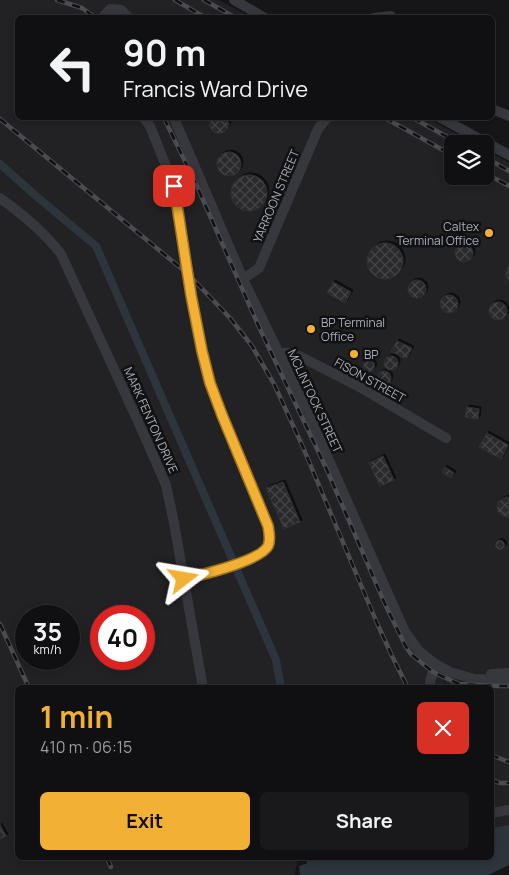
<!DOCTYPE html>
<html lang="en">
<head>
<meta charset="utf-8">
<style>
  body { margin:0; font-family:Manrope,sans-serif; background:#19191b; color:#f1f3f6; height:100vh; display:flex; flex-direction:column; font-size:19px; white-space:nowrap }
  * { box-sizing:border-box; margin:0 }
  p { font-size:16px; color:#9c9d9f }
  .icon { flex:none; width:28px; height:28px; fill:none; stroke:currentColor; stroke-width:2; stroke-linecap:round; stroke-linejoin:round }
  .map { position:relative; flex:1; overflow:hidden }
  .panel { position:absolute; left:15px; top:685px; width:479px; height:175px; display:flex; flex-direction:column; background:#101012; border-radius:8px; box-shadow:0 2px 8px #0003,0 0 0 1px #303032 }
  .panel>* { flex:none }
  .hud { position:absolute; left:15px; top:15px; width:480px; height:105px; border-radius:8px; box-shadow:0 2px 8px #0003,0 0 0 1px #303032; background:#101012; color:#f1f3f6; overflow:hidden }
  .tools { position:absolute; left:444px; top:135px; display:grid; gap:10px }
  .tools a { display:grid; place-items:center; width:50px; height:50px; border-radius:8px; background:#101012; box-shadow:0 2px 8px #0003,0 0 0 1px #303032; font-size:25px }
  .speed { position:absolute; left:15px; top:605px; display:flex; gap:10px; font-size:25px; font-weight:700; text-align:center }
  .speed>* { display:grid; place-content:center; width:65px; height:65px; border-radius:50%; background:#101012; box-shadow:0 2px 8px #0003,0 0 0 1px #303032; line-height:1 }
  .speed small { font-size:12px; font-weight:400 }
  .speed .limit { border:8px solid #d22; background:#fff; color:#111 }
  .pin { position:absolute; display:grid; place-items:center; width:42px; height:42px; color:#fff; margin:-21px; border-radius:10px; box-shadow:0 2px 8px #0006 }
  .me { position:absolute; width:55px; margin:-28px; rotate:76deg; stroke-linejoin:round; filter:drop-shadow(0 0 4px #0008) }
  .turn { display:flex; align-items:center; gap:18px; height:105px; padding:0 25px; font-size:22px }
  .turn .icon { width:65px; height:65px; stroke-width:2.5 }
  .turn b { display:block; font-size:35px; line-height:42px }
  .round { display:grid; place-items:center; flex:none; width:52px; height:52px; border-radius:8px; background:#19191b }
  .overview { display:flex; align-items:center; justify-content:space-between; height:85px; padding:0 25px }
  h1 { font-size:30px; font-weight:700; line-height:38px; color:#f2b134 }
  .cta { display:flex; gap:10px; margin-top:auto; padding:10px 25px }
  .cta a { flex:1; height:58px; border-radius:8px; background:#f2b134; color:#111; font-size:20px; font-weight:700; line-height:58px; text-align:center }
  .cta a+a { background:#19191b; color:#f1f3f6 }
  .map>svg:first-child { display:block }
  .built { fill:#222225; fill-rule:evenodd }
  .water { fill:#2c353c }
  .pier { fill:#161618 }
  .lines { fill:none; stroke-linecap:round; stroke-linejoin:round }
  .canal { stroke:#2c353c; stroke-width:8 }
  .building { fill:url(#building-cross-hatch); stroke:#303034; filter:url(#shadow) }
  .minor { stroke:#37383d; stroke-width:10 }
  .rail-casing { stroke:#4a4c52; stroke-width:4.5 }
  .rail { stroke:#111113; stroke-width:2.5; stroke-dasharray:8; stroke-linecap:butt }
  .route-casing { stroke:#9d7322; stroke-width:12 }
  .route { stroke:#f2b134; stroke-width:9 }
  .poi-dot { fill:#f2b134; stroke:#111113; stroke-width:2 }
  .labels { text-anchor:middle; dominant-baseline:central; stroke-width:5; stroke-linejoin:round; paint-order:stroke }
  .street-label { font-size:12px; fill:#a8adb8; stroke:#111113 }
  .poi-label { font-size:12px; fill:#a8adb8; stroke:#111113; text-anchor:start }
</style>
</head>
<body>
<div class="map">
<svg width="509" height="875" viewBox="0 0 509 875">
  <defs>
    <pattern id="building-cross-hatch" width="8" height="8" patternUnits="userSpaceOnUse" patternTransform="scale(1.25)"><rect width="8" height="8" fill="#29292c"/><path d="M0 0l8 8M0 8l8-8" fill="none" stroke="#454548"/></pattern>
    <filter id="shadow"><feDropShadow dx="2" dy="-2" stdDeviation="0" flood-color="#0009"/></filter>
  </defs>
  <rect width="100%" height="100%" fill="#161618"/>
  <!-- built -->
  <path class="built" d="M0 0H219L250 17 18 18V118H427L475 144H452V176H485V149L509 163V825L491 828V688H18V858H310L297 860 295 875H0ZM26 616H69V659H26ZM101 616H144V659H101Z"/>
  <!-- water -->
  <path class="water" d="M509 825V875H300L299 866 322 858H491V828Z"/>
  <!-- pier -->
  <path class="pier" d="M509 865V875H488Z"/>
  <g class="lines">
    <!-- canal -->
    <g class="canal">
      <path d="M0 164 36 196 96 246 276 660 281 688"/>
      <path d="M310 858 311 862"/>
    </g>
  </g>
  <!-- building -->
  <g class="building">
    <path d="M212 118H226L229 124 227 129 224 132 219 134 214 132 211 129 209 124Z"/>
    <circle cx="229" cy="164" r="12"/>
    <circle cx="249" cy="193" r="18"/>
    <circle cx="385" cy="261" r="18"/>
    <circle cx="464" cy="253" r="9"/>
    <path d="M509 265V281L506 276V271Z"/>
    <circle cx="417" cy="289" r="9"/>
    <path d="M333 282 351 292 345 303 327 293Z"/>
    <circle cx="449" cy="304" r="9"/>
    <circle cx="498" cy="311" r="9"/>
    <path d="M397 341 412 348 406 359 391 351Z"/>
    <circle cx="391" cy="363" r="7"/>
    <circle cx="369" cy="366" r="5.5"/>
    <circle cx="384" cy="378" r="7"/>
    <path d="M467 407 479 409 478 419 465 417Z"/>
    <path d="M487 433 508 445 501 459 479 447Z"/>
    <path d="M383 456 394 480 380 486 369 463Z"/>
    <path d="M445 467 454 473 451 478 442 472Z"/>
    <path d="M283 482 300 522 284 529 266 488Z"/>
    <path d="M507 497 509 498V516L507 517 502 515 498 512 497 507 498 502 502 499Z"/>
    <circle cx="500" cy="545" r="4.5"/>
    <path d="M0 825 6 836 0 839Z"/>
  </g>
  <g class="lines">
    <!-- minor -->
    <g class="minor">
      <path d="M234 0 265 18"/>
      <path d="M102 18 110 9 121 10 129 18"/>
      <path d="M374 18 391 16 392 18"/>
      <path d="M492 109 509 116"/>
      <path d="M144 118 150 126 174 186 191 295 202 351 211 383 221 415 268 526C269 532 271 540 268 546 260 561 201 575 184 579"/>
      <path d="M174 118 243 279 312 422 405 632 419 651 435 664 430 682 431 688"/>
      <path d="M441 118 509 155"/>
      <path d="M0 198C21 213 45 233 61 254L141 428 166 485 174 523 203 688"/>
      <path d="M243 279 259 268 318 129 327 118"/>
      <path d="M279 353H291L301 357 358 386 446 438"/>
      <path d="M435 664 450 672 474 679 509 680"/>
      <path d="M491 674 509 673"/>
      <path d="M491 813 509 810"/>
    </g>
    <defs>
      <g id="rail">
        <path d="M57 0 82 8 96 18"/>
        <path d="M175 0 206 18"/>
        <path d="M204 0 236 18"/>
        <path d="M164 118 196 184 259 327 327 470 385 604 405 645 411 654 433 672 459 684 500 686H509"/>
        <path d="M385 118 452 155"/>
        <path d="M413 118 460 144"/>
        <path d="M0 119 188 274 230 318 252 346 274 384 302 445 377 623 392 656 408 688"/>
        <path d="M485 157 509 171"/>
        <path d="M485 173 509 186"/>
        <path d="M0 624 29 688"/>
        <path d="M491 755 509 762"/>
        <path d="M491 780 500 783H509"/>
        <path d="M107 858 111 867"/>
      </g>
    </defs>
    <!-- rail casing -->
    <use href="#rail" class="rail-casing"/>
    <!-- rail -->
    <use href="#rail" class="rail"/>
  </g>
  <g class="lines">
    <defs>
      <path id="route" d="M174 186 191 295 202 351 210 383 222 415 268 526C269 532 271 540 268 546 260 561 201 575 184 579"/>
    </defs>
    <!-- route casing -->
    <use href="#route" class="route-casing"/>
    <!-- route -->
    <use href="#route" class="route"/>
  </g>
  <!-- markers -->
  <g class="poi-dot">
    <circle cx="489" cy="233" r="5"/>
    <circle cx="311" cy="329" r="5"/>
    <circle cx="354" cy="354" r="5"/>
  </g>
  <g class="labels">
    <!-- street labels -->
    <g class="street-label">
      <text transform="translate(276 196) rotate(-67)">YARROON STREET</text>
      <text transform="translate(370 380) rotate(29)">FISON STREET</text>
      <text transform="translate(315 401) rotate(65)">MCLINTOCK STREET</text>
      <text transform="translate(151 420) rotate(66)">MARK FENTON DRIVE</text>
    </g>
    <!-- poi labels -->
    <g class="poi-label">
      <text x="479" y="226" text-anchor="end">Caltex<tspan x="479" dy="14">Terminal Office</tspan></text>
      <text x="321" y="322">BP Terminal<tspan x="321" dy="14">Office</tspan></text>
      <text x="364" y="354">BP</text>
    </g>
  </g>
</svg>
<div class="tools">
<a><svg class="icon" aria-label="layers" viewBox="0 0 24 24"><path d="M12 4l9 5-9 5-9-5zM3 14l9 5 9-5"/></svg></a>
</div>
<div class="speed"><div>35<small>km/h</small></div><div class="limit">40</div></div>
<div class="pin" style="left:174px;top:186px;background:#d93025"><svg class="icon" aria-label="arrive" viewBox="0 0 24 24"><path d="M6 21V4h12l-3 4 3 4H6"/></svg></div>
<svg class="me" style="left:184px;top:579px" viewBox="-20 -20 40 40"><path d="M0-17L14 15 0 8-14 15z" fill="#f2b134" stroke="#fff" stroke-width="4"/></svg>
<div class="hud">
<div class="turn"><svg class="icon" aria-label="left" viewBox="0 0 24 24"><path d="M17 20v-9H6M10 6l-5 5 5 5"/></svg><div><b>90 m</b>Francis Ward Drive</div></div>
</div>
<section class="panel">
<div class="overview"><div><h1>1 min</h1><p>410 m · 06:15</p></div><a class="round" style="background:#d93025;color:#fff"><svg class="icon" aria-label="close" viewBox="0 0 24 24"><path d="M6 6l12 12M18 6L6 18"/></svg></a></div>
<div class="cta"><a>Exit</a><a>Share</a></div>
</section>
</div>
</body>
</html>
